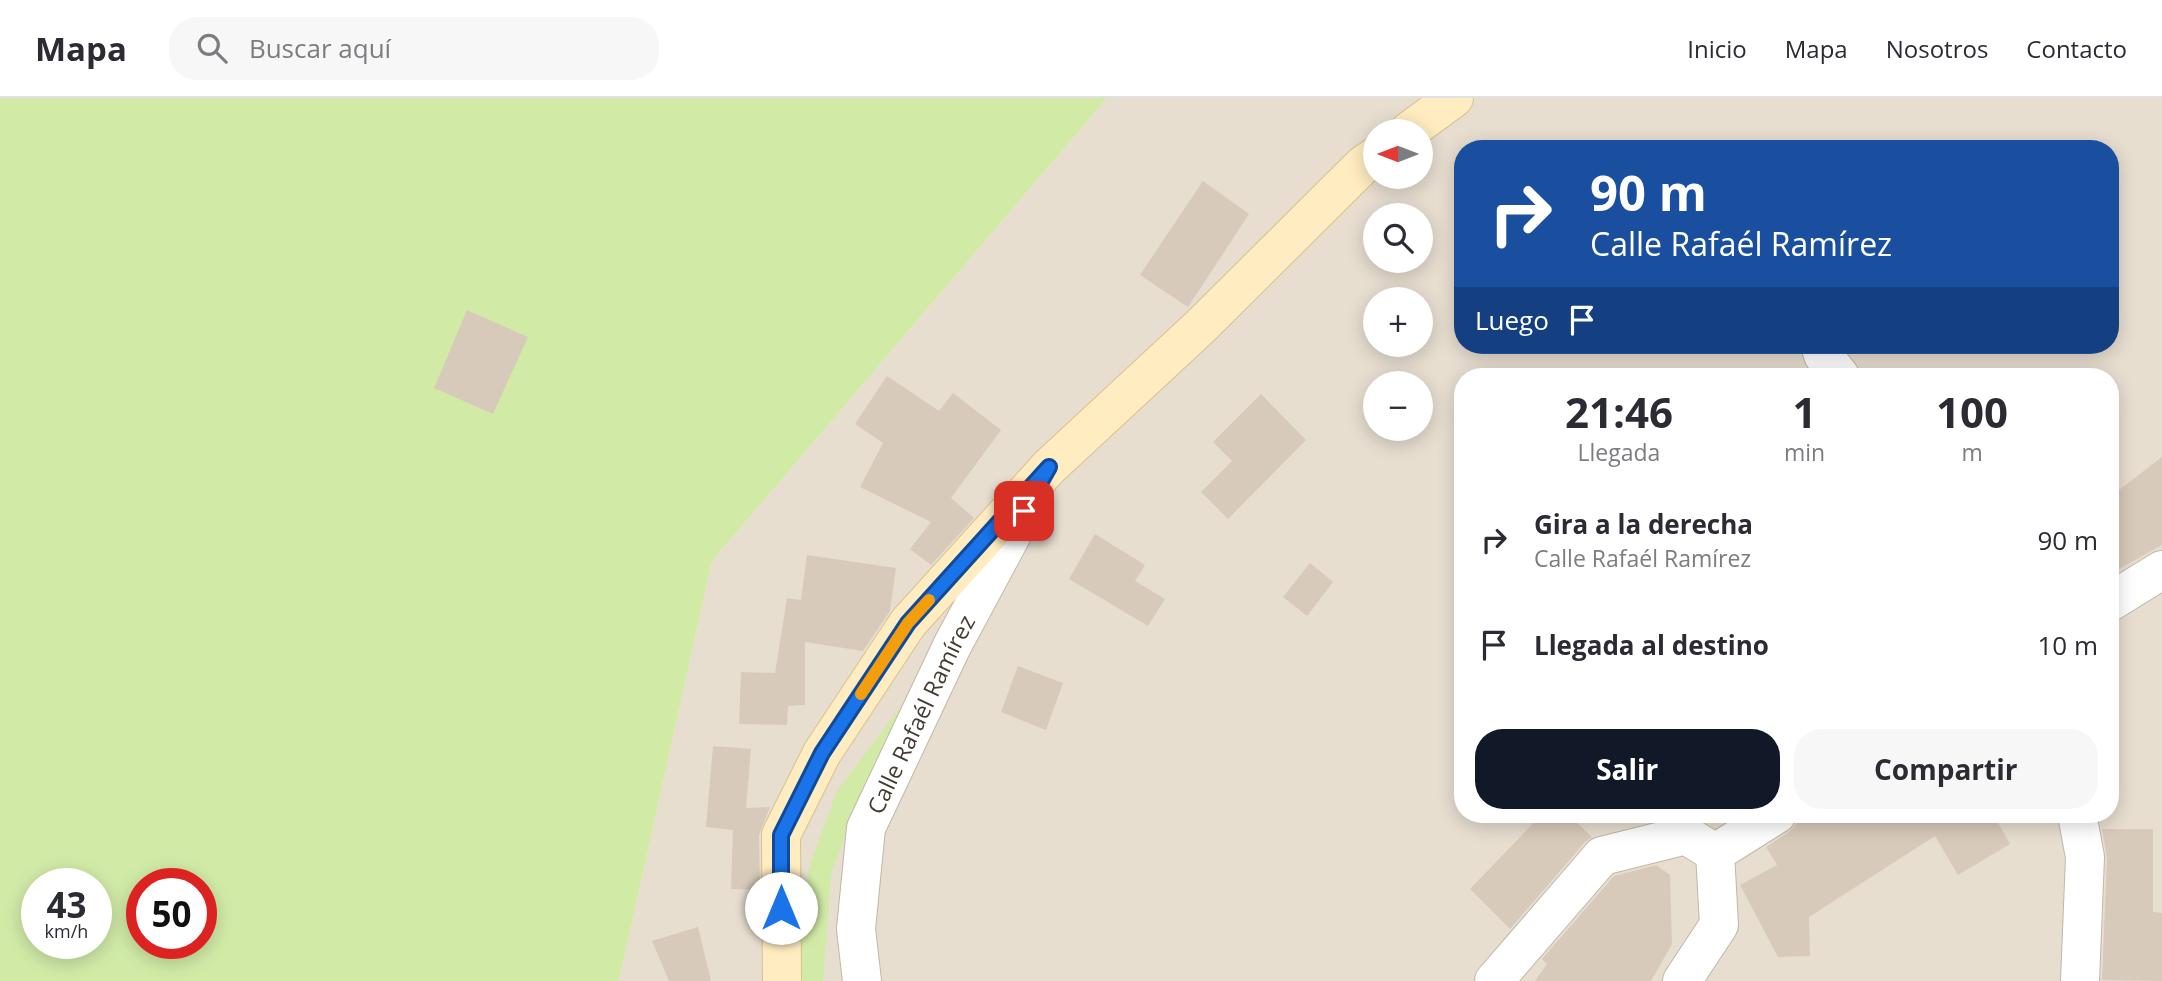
<!DOCTYPE html>
<html lang="es">
<head>
<meta charset="utf-8">
<style>
  body { margin:0; font-family:"Open Sans",sans-serif; background:#f7f7f7; color:#2b2b33; height:100vh; display:flex; flex-direction:column; font-size:26px; white-space:nowrap }
  * { box-sizing:border-box; margin:0 }
  p { font-size:23px; color:#7c7c81 }
  .icon { flex:none; width:38px; height:38px; fill:none; stroke:currentColor; stroke-width:2; stroke-linecap:round; stroke-linejoin:round }
  .map { position:relative; flex:1; overflow:hidden }
  .drawer { position:absolute; left:1454px; top:270px; width:665px; height:455px; display:flex; flex-direction:column; background:#fff; border-radius:28px; box-shadow:0 4px 18px #0003 }
  .drawer>* { flex:none }
  .top-card { position:absolute; left:1454px; top:42px; width:665px; height:214px; border-radius:28px; box-shadow:0 4px 18px #0003; background:#1a4fa0; color:#fff; overflow:hidden }
  .needle { width:46px; rotate:270deg }
  .fabs { position:absolute; left:1363px; top:21px; display:grid; gap:14px }
  .fabs a { display:grid; place-items:center; width:70px; height:70px; border-radius:50%; background:#fff; box-shadow:0 4px 18px #0003; font-size:35px }
  .speed { position:absolute; left:21px; top:770px; display:flex; gap:14px; font-size:35px; font-weight:700; text-align:center }
  .speed>* { display:grid; place-content:center; width:91px; height:91px; border-radius:50%; background:#fff; box-shadow:0 4px 18px #0003; line-height:1 }
  .speed small { font-size:18px; font-weight:400 }
  .speed .limit { border:10px solid #d22; background:#fff; color:#111 }
  .pin { position:absolute; display:grid; place-items:center; width:60px; height:60px; color:#fff; margin:-30px; border-radius:14px; box-shadow:0 4px 10px #0006 }
  .me { position:absolute; width:77px; margin:-38px; rotate:0deg; stroke-linejoin:round; filter:drop-shadow(0 0 5px #0008) }
  .turn { display:flex; align-items:center; gap:24px; height:147px; padding:0 21px; font-size:32px }
  .turn .icon { width:91px; height:91px; stroke-width:2.5 }
  .turn b { display:block; font-size:49px; line-height:60px }
  .then { display:flex; align-items:center; height:66px; padding:0 21px; background:#0003; gap:14px; font-size:26px }
  .eta { display:flex; justify-content:space-evenly; align-items:center; height:119px; text-align:center }
  .eta b { font-size:42px; font-weight:700; line-height:49px }
  .button { display:flex; gap:14px; margin-top:auto; padding:14px 21px }
  .button a { flex:1; height:80px; border-radius:28px; background:#111827; color:#fff; font-size:28px; font-weight:700; line-height:80px; text-align:center }
  .button a+a { background:#f7f7f7; color:#2b2b33 }
  ul { padding:0; list-style:none }
  li { display:flex; align-items:center; gap:21px; height:105px; padding:0 21px }
  li div { flex:1 }
  li b { display:block; font-size:26px }
  li em { font-style:normal }
  header { display:flex; align-items:center; gap:42px; box-sizing:border-box; height:98px; padding:0 35px; background:#fff; border-bottom:2px solid #e1e1e2 }
  header strong { font-size:33px }
  nav { display:flex; gap:38px; margin-inline-start:auto; font-size:24px }
  .search { width:490px; height:63px; background:#f7f7f7; display:flex; align-items:center; gap:18px; box-sizing:border-box; padding:0 24px; border-radius:28px; color:#7c7c81; font-size:26px }
  .map>svg:first-child { display:block }
  .residential { fill:#e7ded0; fill-rule:evenodd }
  .green { fill:#d1eba7; fill-rule:evenodd }
  .building { fill:#d8caba }
  .lines { fill:none; stroke-linecap:round; stroke-linejoin:round }
  .minor-casing { stroke:#c1b7a7; stroke-width:40 }
  .secondary-casing { stroke:#d9c190; stroke-width:40 }
  .minor { stroke:#fff; stroke-width:38 }
  .secondary { stroke:#ffecc0; stroke-width:38 }
  .route-casing { stroke:#114b97; stroke-width:18 }
  .route { stroke:#1a73e8; stroke-width:12 }
  .slow { stroke:#f59e0b; stroke-width:12 }
  .labels { text-anchor:middle; dominant-baseline:central; stroke-width:5; stroke-linejoin:round; paint-order:stroke }
  .street-label { font-size:23px; fill:#443c32; stroke:#fff }
</style>
</head>
<body>
<header>
<strong>Mapa</strong>
<div class="search"><svg class="icon" aria-label="search" viewBox="0 0 24 24"><circle cx="10" cy="10" r="6"/><path d="M15 15l6 6"/></svg>Buscar aquí</div>
<nav><a>Inicio</a><a>Mapa</a><a>Nosotros</a><a>Contacto</a></nav>
</header>
<div class="map">
<svg width="2162" height="883" viewBox="0 0 2162 883">
  <rect width="100%" height="100%" fill="#f3ede2"/>
  <!-- residential -->
  <path class="residential" d="M1107 0H2162V883H619L712 463ZM1376 33H1421V79H1376ZM1463 51H2110V247H1463ZM1376 117H1421V163H1376ZM1376 201H1421V247H1376ZM1463 278H2110V716H1463ZM1376 285H1421V331H1376Z"/>
  <!-- green -->
  <g class="green">
    <path d="M0 0H1107L712 463 619 883H0ZM37 786H96V845H37ZM142 786H201V845H142Z"/>
    <path d="M921 582 861 694 831 777 823 883H796L809 769 837 693Z"/>
  </g>
  <!-- building -->
  <g class="building">
    <path d="M1203 83 1249 116 1188 209 1140 177Z"/>
    <path d="M467 212 528 239 493 316 434 290Z"/>
    <path d="M887 278 939 313 953 295 1001 332 951 400 974 420 931 467 910 451 931 424 860 389 883 345 855 326Z"/>
    <path d="M1261 296 1306 342 1228 421 1201 394 1232 363 1213 344Z"/>
    <path d="M2162 359V447L2110 476V399Z"/>
    <path d="M1095 436 1145 467 1135 483 1165 501 1148 528 1069 481Z"/>
    <path d="M807 457 896 470 890 513 863 553 805 544V607L788 608 787 627 739 626 741 574 775 575 787 500 801 502Z"/>
    <path d="M1310 465 1333 484 1307 518 1283 499Z"/>
    <path d="M1018 568 1063 585 1046 632 1001 614Z"/>
    <path d="M713 648 751 651 746 710 770 709 759 737 760 792 731 791 733 732 706 729Z"/>
    <path d="M1542 716H1568L1592 739 1585 744 1510 831 1470 791Z"/>
    <path d="M1805 716H1993L2010 746 1958 777 1935 738 1809 819 1810 858 1778 859 1740 787 1777 767 1766 749 1789 734 1796 727 1798 720Z"/>
    <path d="M2102 731H2153V814L2162 815V883L2102 882 2107 760Z"/>
    <path d="M1656 767 1670 777 1672 846 1651 883H1535L1547 866 1542 861 1614 778Z"/>
    <path d="M698 829 711 883H669L652 843Z"/>
  </g>
  <g class="lines">
    <defs>
      <g id="minor">
        <path d="M1820 247 1823 257 1840 278"/>
        <path d="M2110 504 2162 472"/>
        <path d="M2077 716 2085 759 2080 883"/>
        <path d="M1715 755 1777 716"/>
        <path id="s1" d="M862 883 856 831 866 730 952 548 1033 397"/>
        <path d="M1494 883 1602 758 1686 737 1715 755"/>
        <path d="M1682 883 1719 827 1715 755"/>
      </g>
      <g id="secondary">
        <path d="M1409 33 1454 0"/>
        <path d="M782 883 781 737 822 655 908 525 1049 369 1200 229 1363 67 1376 58"/>
      </g>
    </defs>
    <!-- minor casing -->
    <use href="#minor" class="minor-casing"/>
    <!-- secondary casing -->
    <use href="#secondary" class="secondary-casing"/>
    <!-- minor -->
    <use href="#minor" class="minor"/>
    <!-- secondary -->
    <use href="#secondary" class="secondary"/>
  </g>
  <g class="lines">
    <defs>
      <path id="route" d="M781 810V737L822 655 908 525 1049 369 1024 413"/>
    </defs>
    <!-- route casing -->
    <use href="#route" class="route-casing"/>
    <!-- route -->
    <use href="#route" class="route"/>
    <!-- slow -->
    <path class="slow" d="M861 596 908 525 929 502"/>
  </g>
  <g class="labels">
    <!-- street labels -->
    <g class="street-label">
      <text stroke="none"><textPath href="#s1" startOffset="280">Calle Rafaél Ramírez</textPath></text>
    </g>
  </g>
</svg>
<div class="fabs">
<a><svg class="needle" viewBox="-14 -14 28 28"><path d="M0-13l5 13h-10z" fill="#e53935"/><path d="M0 13l5-13h-10z" fill="#7c7c81"/></svg></a>
<a><svg class="icon" aria-label="search" viewBox="0 0 24 24"><circle cx="10" cy="10" r="6"/><path d="M15 15l6 6"/></svg></a>
<a>+</a>
<a>−</a>
</div>
<div class="speed"><div>43<small>km/h</small></div><div class="limit">50</div></div>
<div class="pin" style="left:1024px;top:413px;background:#d93025"><svg class="icon" aria-label="arrive" viewBox="0 0 24 24"><path d="M6 21V4h12l-3 4 3 4H6"/></svg></div>
<svg class="me" style="left:781px;top:810px" viewBox="-20 -20 40 40"><circle r="19" fill="#fff"/><path d="M0-13L10 11 0 6-10 11z" fill="#1a73e8"/></svg>
<div class="top-card">
<div class="turn"><svg class="icon" aria-label="right" viewBox="0 0 24 24"><path d="M7 20v-9h11M14 6l5 5-5 5"/></svg><div><b>90 m</b>Calle Rafaél Ramírez</div></div>
<div class="then">Luego<svg class="icon" aria-label="arrive" viewBox="0 0 24 24"><path d="M6 21V4h12l-3 4 3 4H6"/></svg></div>
</div>
<section class="drawer">
<div class="eta">
<div><b>21:46</b><p>Llegada</p></div>
<div><b>1</b><p>min</p></div>
<div><b>100</b><p>m</p></div>
</div>
<ul>
<li><svg class="icon" aria-label="right" viewBox="0 0 24 24"><path d="M7 20v-9h11M14 6l5 5-5 5"/></svg><div><b>Gira a la derecha</b><p>Calle Rafaél Ramírez</p></div><em>90 m</em></li>
<li><svg class="icon" aria-label="arrive" viewBox="0 0 24 24"><path d="M6 21V4h12l-3 4 3 4H6"/></svg><div><b>Llegada al destino</b></div><em>10 m</em></li>
</ul>
<div class="button"><a>Salir</a><a>Compartir</a></div>
</section>
</div>
</body>
</html>
